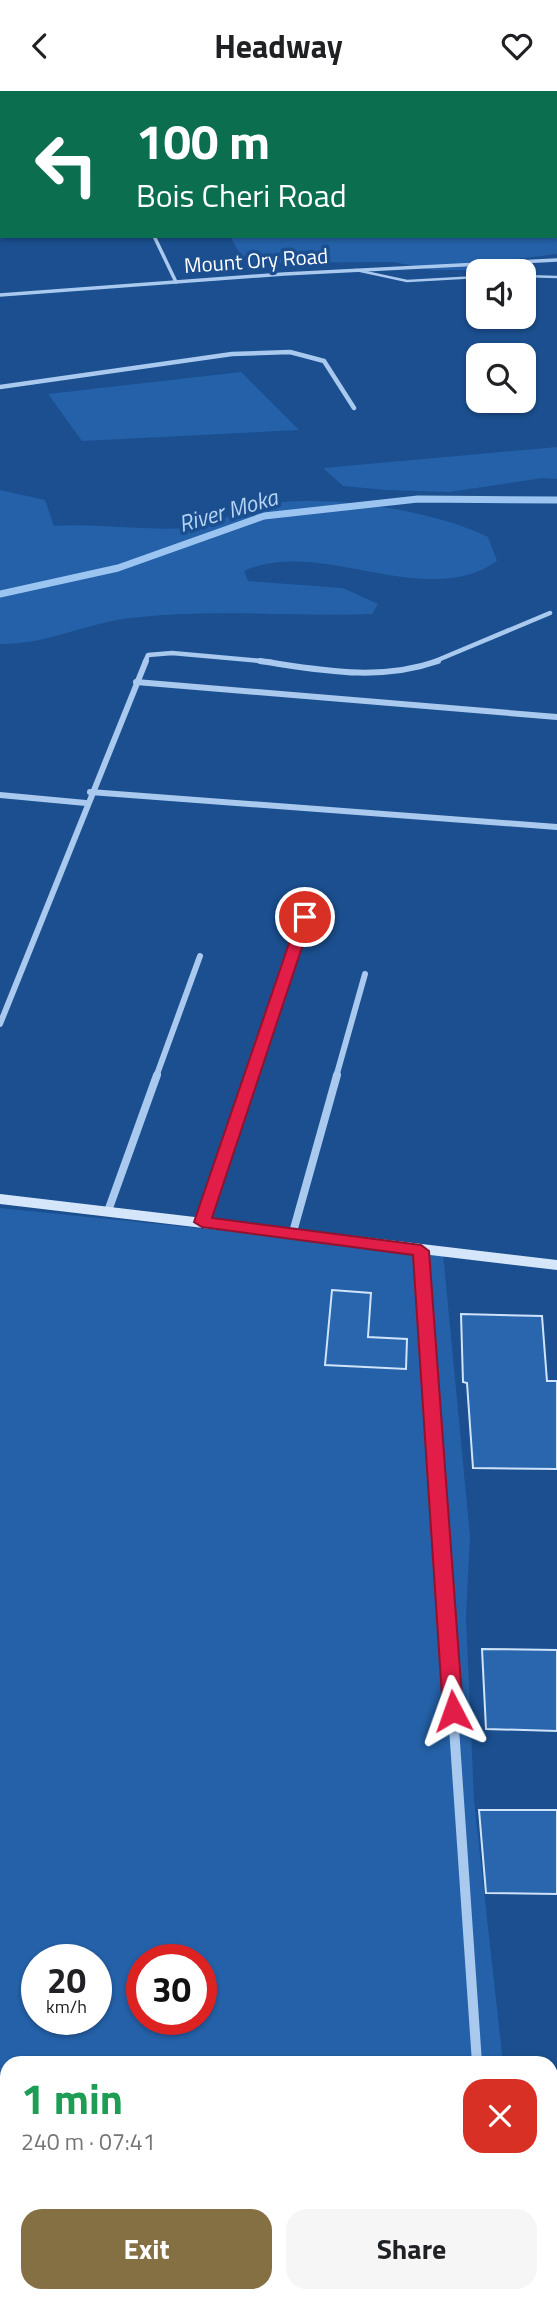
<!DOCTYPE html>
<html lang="en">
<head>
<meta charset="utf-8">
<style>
  body { margin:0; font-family:"Titillium Web",sans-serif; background:#f6f6f6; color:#202124; height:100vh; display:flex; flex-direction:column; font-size:26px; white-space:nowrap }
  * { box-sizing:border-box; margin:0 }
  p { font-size:23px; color:#757577 }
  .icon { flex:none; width:38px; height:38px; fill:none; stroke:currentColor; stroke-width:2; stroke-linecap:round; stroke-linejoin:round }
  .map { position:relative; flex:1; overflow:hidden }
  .side { position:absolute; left:0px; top:1965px; width:558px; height:247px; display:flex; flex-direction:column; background:#fff; border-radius:21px 21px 0 0; box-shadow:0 2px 5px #0004 }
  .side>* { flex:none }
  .hud { position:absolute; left:0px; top:0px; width:558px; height:147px; box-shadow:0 2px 5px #0004; background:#0b6e4f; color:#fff; overflow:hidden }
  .fabs { position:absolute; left:466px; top:168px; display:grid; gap:14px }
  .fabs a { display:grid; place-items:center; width:70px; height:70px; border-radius:14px; background:#fff; box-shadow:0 2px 5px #0004; font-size:35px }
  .speed { position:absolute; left:21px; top:1853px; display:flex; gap:14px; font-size:35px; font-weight:700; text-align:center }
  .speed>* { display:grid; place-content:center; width:91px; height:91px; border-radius:50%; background:#fff; box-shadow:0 2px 5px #0004; line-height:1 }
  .speed small { font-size:18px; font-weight:400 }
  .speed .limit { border:10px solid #d22; background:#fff; color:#111 }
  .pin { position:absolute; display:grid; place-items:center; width:60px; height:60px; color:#fff; margin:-30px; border:4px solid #fff; border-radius:50%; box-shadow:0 2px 7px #0007 }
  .me { position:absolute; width:77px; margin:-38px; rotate:356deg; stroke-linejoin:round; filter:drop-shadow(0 0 5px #0008) }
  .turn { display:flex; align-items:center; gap:24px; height:147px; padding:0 21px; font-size:32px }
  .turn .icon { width:91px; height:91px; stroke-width:2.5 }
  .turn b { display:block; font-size:49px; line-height:60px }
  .round { display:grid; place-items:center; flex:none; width:74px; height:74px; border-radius:21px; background:#f6f6f6 }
  .headline { display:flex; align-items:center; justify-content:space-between; height:119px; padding:0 21px }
  h1 { font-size:42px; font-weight:700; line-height:52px; color:#1e9e55 }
  .button { display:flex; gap:14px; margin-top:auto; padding:14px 21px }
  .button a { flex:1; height:80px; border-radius:21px; background:#847042; color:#fff; font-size:28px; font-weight:700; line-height:80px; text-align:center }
  .button a+a { background:#f6f6f6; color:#202124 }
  header { display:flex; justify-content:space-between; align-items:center; height:91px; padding:0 21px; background:#fff; font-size:32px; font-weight:700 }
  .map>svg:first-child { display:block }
  .green { fill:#2461a8; fill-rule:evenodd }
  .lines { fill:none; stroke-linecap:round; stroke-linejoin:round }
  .stream { stroke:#9cc4f0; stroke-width:7 }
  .building { fill:#2a66ad; stroke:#cfe3fa; stroke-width:2 }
  .path { stroke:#a9c9ee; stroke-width:2; stroke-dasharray:2 2.5; stroke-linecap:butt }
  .lane { stroke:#a9c9ee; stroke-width:2.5 }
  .street-far4 { stroke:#a9c9ee; stroke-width:3.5 }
  .street-far3 { stroke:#a9c9ee; stroke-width:4.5 }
  .street-far2 { stroke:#a9c9ee; stroke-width:6 }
  .street-far1 { stroke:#a9c9ee; stroke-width:8 }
  .street { stroke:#a9c9ee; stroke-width:10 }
  .secondary { fill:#d6e6fa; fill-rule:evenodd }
  .route { fill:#e11d48; stroke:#92132f; stroke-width:2 }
  .labels { text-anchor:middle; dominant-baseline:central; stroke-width:7; stroke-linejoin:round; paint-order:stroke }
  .far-street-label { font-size:21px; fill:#fff; stroke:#1b4f8f }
  .far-water-label { font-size:23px; font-style:italic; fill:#b5d3f5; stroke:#1b4f8f }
</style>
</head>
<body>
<header><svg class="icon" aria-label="back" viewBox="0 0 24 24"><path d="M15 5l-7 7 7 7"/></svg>Headway<svg class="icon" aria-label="heart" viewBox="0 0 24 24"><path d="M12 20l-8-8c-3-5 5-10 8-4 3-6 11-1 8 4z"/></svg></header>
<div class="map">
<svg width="557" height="2211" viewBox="0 0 557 2211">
  <rect width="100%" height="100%" fill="#1b4f8f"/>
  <!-- green -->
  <g class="green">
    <path d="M0 0H557V163L517 168 497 176 466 179H432L394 171 245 172 230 145H556V2H2L0 61Z"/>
    <path d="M241 281 299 339 82 350 48 303Z"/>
    <path d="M557 356V388L543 387 449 401 386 399 343 395 323 377Z"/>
    <path d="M0 399 45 409 54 435C98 432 142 440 187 437 213 435 238 419 263 414 323 402 434 419 488 446L497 470C425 521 322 445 244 480L248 490 343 497 378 513 372 523C292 526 210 517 131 527 86 532 46 554 0 553Z"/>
    <path d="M0 1117 443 1162 470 1445 466 1526 474 1709 503 1972H7V2205H120L108 2211H0ZM37 1869H96V1928H37ZM142 1869H201V1928H142Z"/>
  </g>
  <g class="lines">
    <!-- stream -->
    <path class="stream" d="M0 503 118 477 264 425 418 408 557 409"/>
  </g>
  <!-- building -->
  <g class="building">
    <path d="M332 1199 371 1202 368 1246 407 1248 406 1278 325 1274Z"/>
    <path d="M461 1223 542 1225 547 1290H557V1378L473 1377 467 1292 463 1291Z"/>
    <path d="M482 1558 557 1559V1640L486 1638Z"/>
    <path d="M479 1719H557V1803L486 1802Z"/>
  </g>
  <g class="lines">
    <!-- path -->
    <g class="path">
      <path d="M484 0H505"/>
      <path d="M425 2 464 0"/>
    </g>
    <!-- lane -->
    <g class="lane">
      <path d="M356 179 407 190 478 186"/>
      <path d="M523 185 557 186"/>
    </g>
    <!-- street-far4 -->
    <g class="street-far4">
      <path d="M154 145 176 191"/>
      <path d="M0 204 284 183 557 169"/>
    </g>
    <!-- street-far3 -->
    <g class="street-far3">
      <path d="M0 296 232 263 290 261 324 270 354 317"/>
      <path d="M145 571 148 564 172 562 272 571"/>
      <path d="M433 571 550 522"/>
    </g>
    <!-- street-far2 -->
    <g class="street-far2">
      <path d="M260 570C321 579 378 591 438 570"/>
      <path d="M136 591 557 626"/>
      <path d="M90 701 557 736"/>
      <path d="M0 704 86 712"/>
      <path d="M0 933 146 570"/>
      <path d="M156 986 200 865"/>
      <path d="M251 986 314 801"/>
      <path d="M336 986 365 883"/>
    </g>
    <!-- street-far1 -->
    <g class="street-far1">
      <path d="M108 1120 157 984"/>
      <path d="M202 1131 252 984"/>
      <path d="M293 1141 337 984"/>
      <path d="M421 1160 446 1521"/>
    </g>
    <!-- street -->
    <path class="street" d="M446 1520 477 1972"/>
    <!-- secondary -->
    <path class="secondary" d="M0 1103 557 1169V1179L0 1113Z"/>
  </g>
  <!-- route -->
  <path class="route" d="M305 822 312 826 212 1127 421 1154 429 1160 463 1620 460 1626H446L443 1620 413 1164 202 1136 194 1131 298 826Z"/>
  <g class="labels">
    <!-- far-street labels -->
    <g class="far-street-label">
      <text transform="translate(256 169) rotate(-4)">Mount Ory Road</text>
    </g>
    <!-- far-water labels -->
    <g class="far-water-label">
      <text transform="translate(228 419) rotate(-16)">River Moka</text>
    </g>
  </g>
</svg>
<div class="fabs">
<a><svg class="icon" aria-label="sound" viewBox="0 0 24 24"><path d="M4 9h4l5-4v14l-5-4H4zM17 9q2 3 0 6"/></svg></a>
<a><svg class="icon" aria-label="search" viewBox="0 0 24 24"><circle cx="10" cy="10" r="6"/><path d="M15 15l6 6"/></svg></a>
</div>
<div class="speed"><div>20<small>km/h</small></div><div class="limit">30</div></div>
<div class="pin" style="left:305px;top:826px;background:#d93025"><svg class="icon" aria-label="arrive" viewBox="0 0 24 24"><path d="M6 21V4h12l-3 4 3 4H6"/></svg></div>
<svg class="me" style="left:453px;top:1620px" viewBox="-20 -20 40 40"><path d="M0-17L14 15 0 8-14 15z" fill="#e11d48" stroke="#fff" stroke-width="4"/></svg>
<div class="hud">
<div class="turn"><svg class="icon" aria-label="left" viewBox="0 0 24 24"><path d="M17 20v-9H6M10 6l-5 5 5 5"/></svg><div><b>100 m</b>Bois Cheri Road</div></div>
</div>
<section class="side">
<div class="headline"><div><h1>1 min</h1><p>240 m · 07:41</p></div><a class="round" style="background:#d93025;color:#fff"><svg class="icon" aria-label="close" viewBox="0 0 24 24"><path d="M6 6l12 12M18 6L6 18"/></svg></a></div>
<div class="button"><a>Exit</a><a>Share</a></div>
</section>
</div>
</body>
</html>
